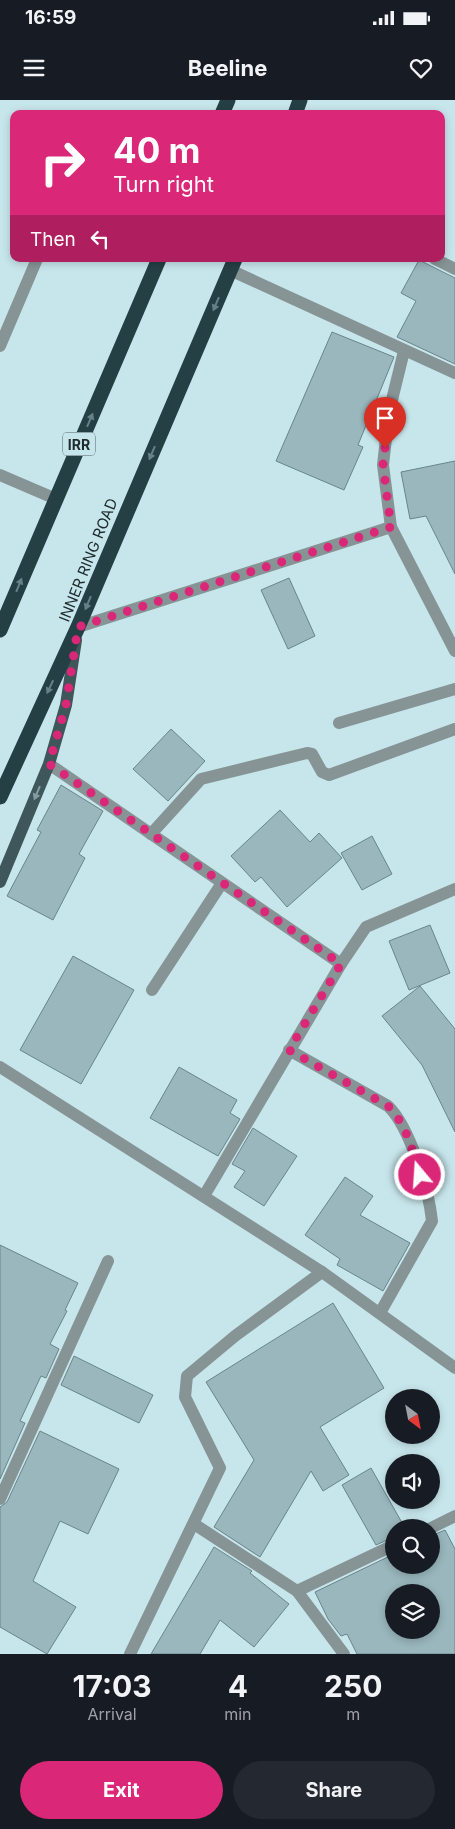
<!DOCTYPE html>
<html lang="en">
<head>
<meta charset="utf-8">
<style>
  body { margin:0; font-family:Inter,sans-serif; background:#242831; color:#f1f3f6; height:100vh; display:flex; flex-direction:column; font-size:19px; white-space:nowrap }
  * { box-sizing:border-box; margin:0 }
  p { font-size:16px; color:#9ea1a6 }
  .icon { flex:none; width:28px; height:28px; fill:none; stroke:currentColor; stroke-width:2; stroke-linecap:round; stroke-linejoin:round }
  .map { position:relative; height:1554px; overflow:hidden }
  .sheet { display:flex; flex-direction:column; background:#171b24; flex:1 }
  .sheet>* { flex:none }
  .top-card { position:absolute; left:10px; top:10px; width:435px; height:152px; border-radius:10px; box-shadow:0 2px 8px #0003; background:#db2777; color:#fff; overflow:hidden }
  .needle { width:32px; rotate:148deg }
  .controls { position:absolute; left:385px; top:1289px; display:grid; gap:10px }
  .controls a { display:grid; place-items:center; width:55px; height:55px; border-radius:50%; background:#171b24; box-shadow:0 2px 8px #0003; font-size:25px }
  .pin { position:absolute; display:grid; place-items:center; width:42px; height:42px; color:#fff; margin:-51px -21px; border-radius:50% 50% 50% 0; rotate:-45deg; box-shadow:0 0 5px #0007 }
  .pin .icon { rotate:45deg }
  .me { position:absolute; width:55px; margin:-28px; rotate:342deg; stroke-linejoin:round; filter:drop-shadow(0 0 4px #0008) }
  .turn { display:flex; align-items:center; gap:18px; height:105px; padding:0 20px; font-size:22px }
  .turn .icon { width:65px; height:65px; stroke-width:2.5 }
  .turn b { display:block; font-size:35px; line-height:42px }
  .then { display:flex; align-items:center; height:48px; padding:0 20px; background:#0003; gap:10px; font-size:19px }
  .eta { display:flex; justify-content:space-evenly; align-items:center; height:85px; text-align:center }
  .eta b { font-size:30px; font-weight:700; line-height:35px }
  .action { display:flex; gap:10px; margin-top:auto; padding:10px 20px }
  .action a { flex:1; height:58px; border-radius:30px; background:#db2777; color:#fff; font-size:20px; font-weight:700; line-height:58px; text-align:center }
  .action a+a { background:#242831; color:#f1f3f6 }
  .status { display:flex; justify-content:space-between; align-items:center; height:35px; padding:0 25px; background:#171b24; direction:ltr }
  .status svg { height:14px; fill:currentColor }
  header { display:flex; justify-content:space-between; align-items:center; height:65px; padding:0 20px; background:#171b24; font-size:22px; font-weight:700 }
  .map>svg:first-child { display:block }
  .building { fill:#99b7bd; stroke:#68858a; fill-rule:evenodd }
  .lines { fill:none; stroke-linecap:round; stroke-linejoin:round }
  .minor { stroke:#879496; stroke-width:12 }
  .major { stroke:#3f565a; stroke-width:12 }
  .highway { stroke:#254045; stroke-width:15 }
  .oneway { fill:#668288 }
  .oneway2 { fill:#839ea3 }
  .route { stroke:#db2777; stroke-width:9; stroke-dasharray:0 16.2 }
  .labels { text-anchor:middle; dominant-baseline:central; stroke-width:4.5; stroke-linejoin:round; paint-order:stroke }
  .shield { fill:#c7e6ec; stroke:#516266; stroke-width:1 }
  .shield-label { font-size:14px; font-weight:bold; fill:#1e2a2c }
  .street-label { font-size:15px; fill:#1e2a2c; stroke:#c7e6ec }
</style>
</head>
<body>
<div class="status"><b>16:59</b><svg viewBox="0 0 49 12"><path d="M0 12V9h3v3zM5 12V6h3v6zM10 12V3h3v9zM15 12V0h3v12zM26 1h20v11H26zM47 4h2v5h-2z"/></svg></div>
<header><svg class="icon" aria-label="menu" viewBox="0 0 24 24"><path d="M4 6h16M4 12h16M4 18h16"/></svg>Beeline<svg class="icon" aria-label="heart" viewBox="0 0 24 24"><path d="M12 20l-8-8c-3-5 5-10 8-4 3-6 11-1 8 4z"/></svg></header>
<div class="map">
<svg width="455" height="1554" viewBox="0 0 455 1554">
  <rect width="100%" height="100%" fill="#c7e6ec"/>
  <!-- building -->
  <g class="building">
    <path d="M419 160 455 178V264L397 237 416 201 401 193Z"/>
    <path d="M332 232 394 257 358 345 363 347 344 390 276 361Z"/>
    <path d="M455 361V474L426 416 410 419 401 372Z"/>
    <path d="M289 478 315 536 288 549 261 490Z"/>
    <path d="M171 629 205 661 168 701 133 669Z"/>
    <path d="M61 685 103 711 79 754 85 758 53 820 7 796 41 732 37 730Z"/>
    <path d="M280 710 310 742 319 733 342 758 287 807 261 777 255 782 231 756Z"/>
    <path d="M372 736 392 774 362 790 341 753Z"/>
    <path d="M430 825 450 873 409 890 389 841Z"/>
    <path d="M73 856 134 890 81 984 20 950Z"/>
    <path d="M420 886 455 929V1032L422 965 382 916Z"/>
    <path d="M179 967 237 1000 230 1013 240 1019 218 1056 150 1018Z"/>
    <path d="M253 1028 297 1056 264 1106 234 1087 245 1071 232 1064Z"/>
    <path d="M345 1077 373 1096 360 1115 410 1143 383 1191 337 1165 340 1159 305 1135Z"/>
    <path d="M0 1145 78 1183 65 1210 67 1211 50 1244 59 1249 46 1278 41 1276 20 1321 25 1323 0 1379Z"/>
    <path d="M333 1203 384 1288 320 1327 349 1375 323 1391 311 1371 260 1457 214 1427 254 1360 206 1282Z"/>
    <path d="M74 1256 153 1295 139 1323 61 1285Z"/>
    <path d="M40 1331 119 1369 88 1434 60 1421 33 1481 76 1507 47 1554 0 1527V1407L7 1402Z"/>
    <path d="M371 1368 405 1428H394V1437L376 1445 342 1385Z"/>
    <path d="M445 1430 455 1449V1554H357L347 1534 341 1536 328 1519 315 1492 394 1454V1465H431V1436ZM394 1492H431V1530H394Z"/>
    <path d="M214 1447 252 1471 250 1473 289 1504 254 1547 220 1520 200 1554H151Z"/>
  </g>
  <g class="lines">
    <!-- minor -->
    <g class="minor">
      <path d="M435 159 455 169"/>
      <path d="M230 170 455 273"/>
      <path d="M0 246 37 159"/>
      <path d="M404 251 389 312 383 365 391 427 455 551"/>
      <path d="M0 375 56 399"/>
      <path d="M78 527 391 427"/>
      <path d="M339 623 455 589"/>
      <path d="M49 664 341 864 204 1096"/>
      <path d="M151 734 201 679 307 653 312 654 322 672 329 675 455 629"/>
      <path d="M341 864 366 827 455 789"/>
      <path d="M152 890 222 783"/>
      <path d="M289 950 388 1006C410 1027 429 1091 432 1121L380 1213"/>
      <path d="M0 967 322 1172 455 1268"/>
      <path d="M0 1399 108 1161"/>
      <path d="M194 1424 297 1491 344 1554"/>
      <path d="M431 1428 455 1416"/>
      <path d="M297 1491 394 1445"/>
      <path d="M130 1554 220 1368 185 1297 187 1276 235 1236 322 1172"/>
    </g>
    <!-- major -->
    <path class="major" d="M0 782 49 664 66 605 76 540"/>
    <!-- highway -->
    <g class="highway">
      <path d="M222 14 228 0"/>
      <path d="M295 14 300 0"/>
      <path d="M0 530 159 159"/>
      <path d="M0 697 78 527 235 159"/>
    </g>
  </g>
  <!-- one-way arrows -->
  <defs><path id="oneway-solid" d="M-6-.8H1V-3.2L6.5 0L1 3.2V.8H-6Z" transform="scale(1.25)"/></defs>
  <g class="oneway">
    <use href="#oneway-solid" transform="translate(216 204) rotate(113)"/>
    <use href="#oneway-solid" transform="translate(90 320) rotate(-67)"/>
    <use href="#oneway-solid" transform="translate(152 353) rotate(113)"/>
    <use href="#oneway-solid" transform="translate(19 485) rotate(-68)"/>
    <use href="#oneway-solid" transform="translate(88 503) rotate(113)"/>
    <use href="#oneway-solid" transform="translate(50 587) rotate(115)"/>
  </g>
  <use class="oneway2" href="#oneway-solid" transform="translate(37 693) rotate(113)"/>
  <g class="lines">
    <!-- route -->
    <path class="route" d="M385 348 383 365 391 427 78 527 66 605 49 664 341 864 289 950 388 1006C407 1025 412 1050 420 1075"/>
  </g>
  <g class="labels">
    <!-- shield labels -->
    <rect class="shield" x="63" y="332.5" width="32" height="23" rx="4"/>
    <g class="shield-label">
      <text x="79" y="344">IRR</text>
    </g>
    <!-- street labels -->
    <g class="street-label">
      <text transform="translate(88 460) rotate(-68)">INNER RING ROAD</text>
    </g>
  </g>
</svg>
<div class="controls">
<a><svg class="needle" viewBox="-14 -14 28 28"><path d="M0-13l5 13h-10z" fill="#e53935"/><path d="M0 13l5-13h-10z" fill="#9ea1a6"/></svg></a>
<a><svg class="icon" aria-label="sound" viewBox="0 0 24 24"><path d="M4 9h4l5-4v14l-5-4H4zM17 9q2 3 0 6"/></svg></a>
<a><svg class="icon" aria-label="search" viewBox="0 0 24 24"><circle cx="10" cy="10" r="6"/><path d="M15 15l6 6"/></svg></a>
<a><svg class="icon" aria-label="layers" viewBox="0 0 24 24"><path d="M12 4l9 5-9 5-9-5zM3 14l9 5 9-5"/></svg></a>
</div>
<div class="pin" style="left:385px;top:348px;background:#d93025"><svg class="icon" aria-label="arrive" viewBox="0 0 24 24"><path d="M6 21V4h12l-3 4 3 4H6"/></svg></div>
<svg class="me" style="left:420px;top:1075px" viewBox="-20 -20 40 40"><circle r="17" fill="#db2777" stroke="#fff" stroke-width="3"/><path d="M0-11L8 9 0 5-8 9z" fill="#fff"/></svg>
<div class="top-card">
<div class="turn"><svg class="icon" aria-label="right" viewBox="0 0 24 24"><path d="M7 20v-9h11M14 6l5 5-5 5"/></svg><div><b>40 m</b>Turn right</div></div>
<div class="then">Then<svg class="icon" aria-label="left" viewBox="0 0 24 24"><path d="M17 20v-9H6M10 6l-5 5 5 5"/></svg></div>
</div>
</div>
<section class="sheet">
<div class="eta">
<div><b>17:03</b><p>Arrival</p></div>
<div><b>4</b><p>min</p></div>
<div><b>250</b><p>m</p></div>
</div>
<div class="action"><a>Exit</a><a>Share</a></div>
</section>
</body>
</html>
